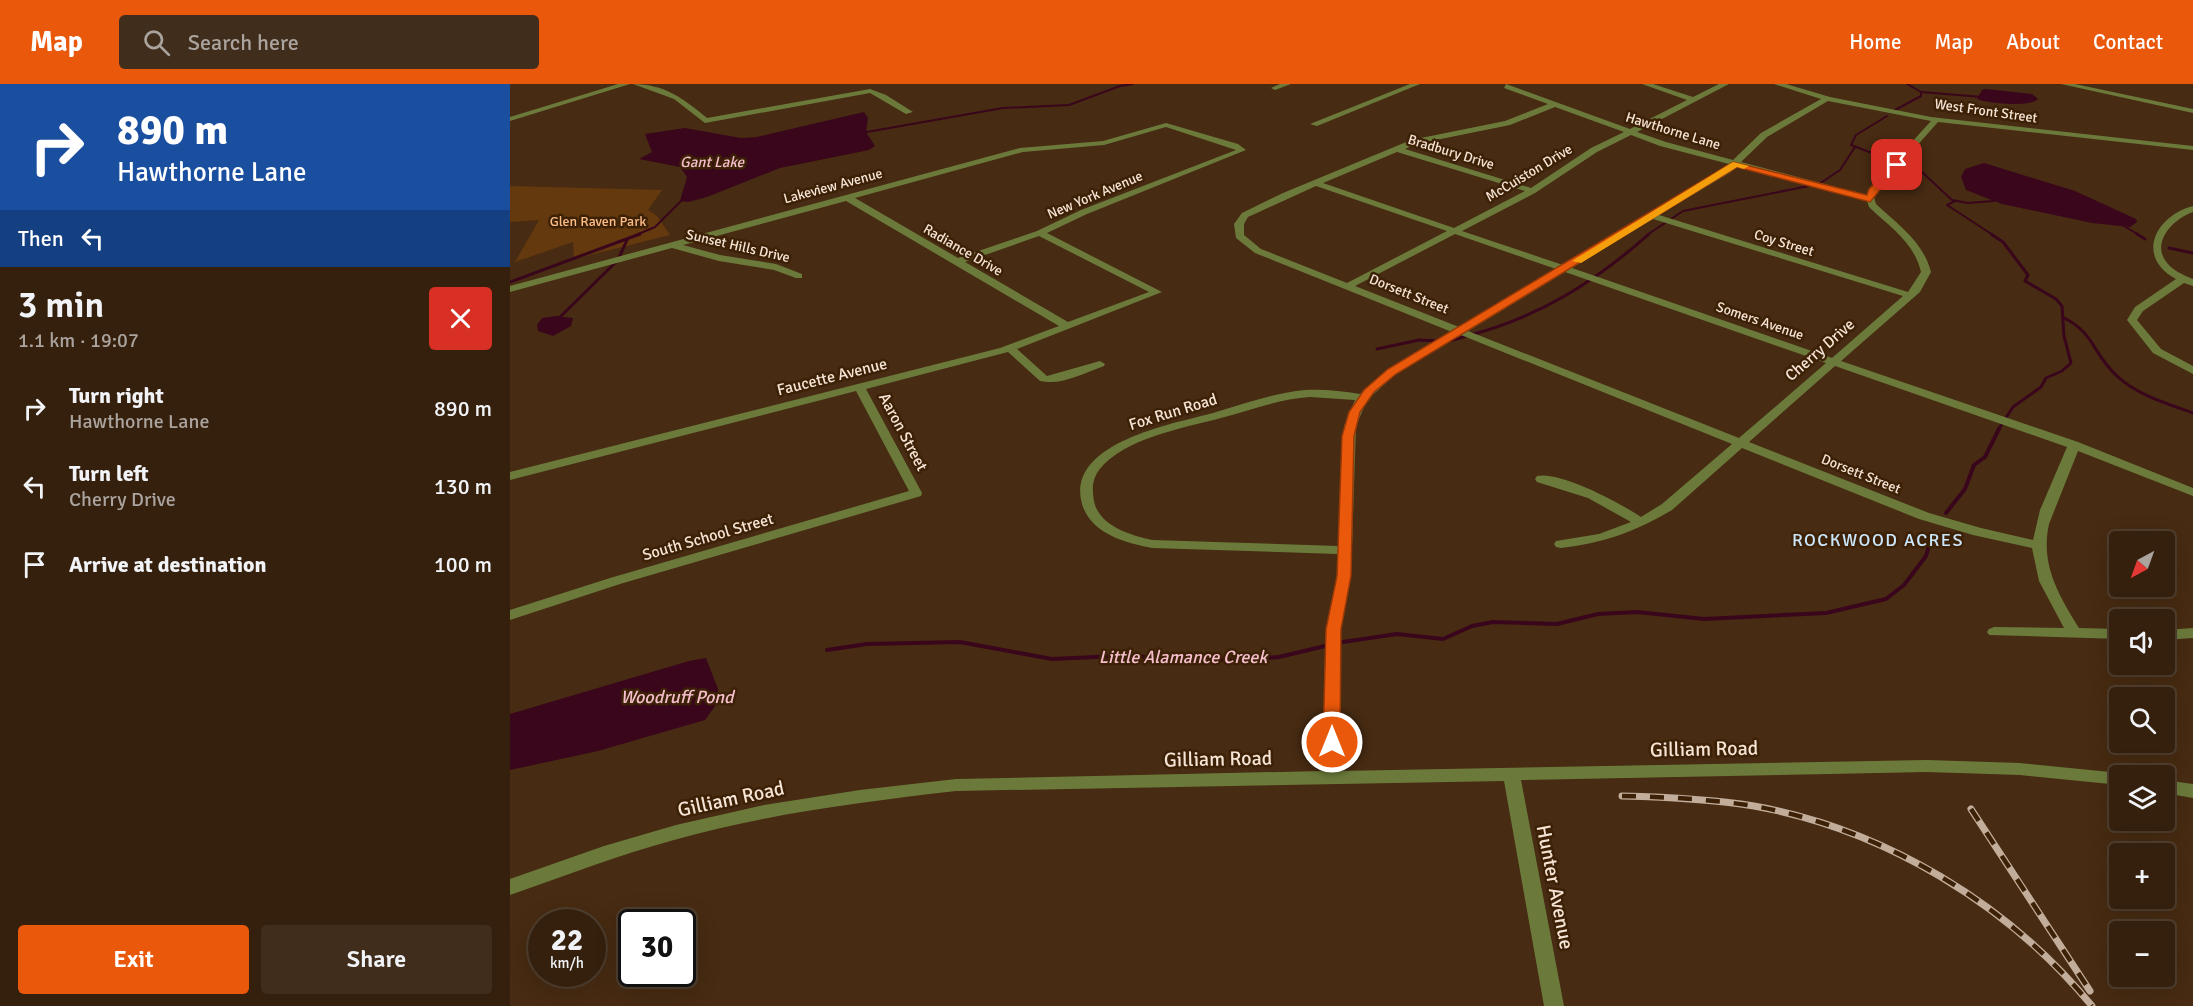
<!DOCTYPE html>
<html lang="en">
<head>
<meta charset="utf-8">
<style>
  body { margin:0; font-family:Signika,sans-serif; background:#402d1c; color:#f1f3f6; height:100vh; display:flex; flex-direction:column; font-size:22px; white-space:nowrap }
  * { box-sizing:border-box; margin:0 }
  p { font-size:20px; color:#aaa39e }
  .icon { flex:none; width:33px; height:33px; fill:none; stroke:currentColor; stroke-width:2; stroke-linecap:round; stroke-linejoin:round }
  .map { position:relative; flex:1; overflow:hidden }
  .sheet { display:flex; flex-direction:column; background:#35200e; width:510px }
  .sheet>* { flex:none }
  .hud { background:#1a4fa0; color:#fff; overflow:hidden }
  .needle { width:39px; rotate:221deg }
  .tools { position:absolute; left:1599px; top:447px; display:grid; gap:12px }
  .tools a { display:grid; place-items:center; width:66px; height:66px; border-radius:6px; background:#35200e; box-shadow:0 6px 24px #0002,0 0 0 2px #4f3e2e; font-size:30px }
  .speed { position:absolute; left:18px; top:825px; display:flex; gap:12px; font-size:30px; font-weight:700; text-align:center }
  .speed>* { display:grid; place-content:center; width:78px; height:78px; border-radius:50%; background:#35200e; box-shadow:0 6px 24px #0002,0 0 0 2px #4f3e2e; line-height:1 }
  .speed small { font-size:15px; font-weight:400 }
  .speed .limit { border:3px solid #111; border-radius:9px; background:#fff; color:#111 }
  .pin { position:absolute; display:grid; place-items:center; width:51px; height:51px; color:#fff; margin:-26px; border-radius:12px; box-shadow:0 3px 9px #0006 }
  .me { position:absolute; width:66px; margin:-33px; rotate:0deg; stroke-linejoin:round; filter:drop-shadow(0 0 4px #0008) }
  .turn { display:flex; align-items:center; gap:21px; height:126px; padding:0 18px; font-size:27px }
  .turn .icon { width:78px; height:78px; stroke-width:2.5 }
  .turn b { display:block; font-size:42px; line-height:51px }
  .then { display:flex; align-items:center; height:57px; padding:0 18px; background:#0003; gap:12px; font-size:22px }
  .round { display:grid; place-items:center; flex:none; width:63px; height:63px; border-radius:6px; background:#402d1c }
  .overview { display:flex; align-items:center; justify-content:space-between; height:102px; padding:0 18px }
  h1 { font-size:36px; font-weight:600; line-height:45px }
  .action { display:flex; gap:12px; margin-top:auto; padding:12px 18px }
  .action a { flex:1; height:69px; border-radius:6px; background:#ea580c; color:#fff; font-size:24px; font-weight:600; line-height:69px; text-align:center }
  .action a+a { background:#402d1c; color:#f1f3f6 }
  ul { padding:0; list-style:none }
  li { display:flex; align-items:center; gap:18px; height:78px; padding:0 18px }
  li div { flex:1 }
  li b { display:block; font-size:22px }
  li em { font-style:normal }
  header { display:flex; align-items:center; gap:36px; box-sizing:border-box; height:84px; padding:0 30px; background:#ea580c; color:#fff }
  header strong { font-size:28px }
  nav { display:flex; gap:33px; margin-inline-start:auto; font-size:21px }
  .search { width:420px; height:54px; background:#402d1c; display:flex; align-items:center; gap:15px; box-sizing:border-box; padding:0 21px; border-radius:6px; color:#aaa39e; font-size:22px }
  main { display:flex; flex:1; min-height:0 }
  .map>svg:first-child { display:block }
  .green { fill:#64390e }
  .water { fill:#3a061c }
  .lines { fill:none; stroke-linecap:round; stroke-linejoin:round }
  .stream-far2 { stroke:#3a061c; stroke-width:2 }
  .stream-far1 { stroke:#3a061c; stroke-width:3 }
  .stream { stroke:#3a061c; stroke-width:4 }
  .minor { fill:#6b7a3b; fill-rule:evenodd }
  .rail-casing { stroke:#c2ad9b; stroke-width:7 }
  .rail { stroke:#3c2107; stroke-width:4.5; stroke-dasharray:14; stroke-linecap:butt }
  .route { fill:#ea580c; stroke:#983908; stroke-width:1.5 }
  .slow { fill:#f59e0b }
  .labels { text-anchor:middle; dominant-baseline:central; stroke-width:5; stroke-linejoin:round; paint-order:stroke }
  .far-street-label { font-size:14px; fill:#f6e4d5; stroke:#3c2107 }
  .far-park-label { font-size:14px; fill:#fcbc87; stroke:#3c2107 }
  .far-water-label { font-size:15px; font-style:italic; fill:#f7bfce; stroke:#3c2107 }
  .street-label { font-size:16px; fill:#f6e4d5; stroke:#3c2107 }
  .neighbourhood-label { font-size:18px; letter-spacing:1.5px; fill:#cce7fb; stroke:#3c2107 }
  .water-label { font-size:18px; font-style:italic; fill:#f7bfce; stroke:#3c2107 }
  .near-street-label { font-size:20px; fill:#f6e4d5; stroke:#3c2107 }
</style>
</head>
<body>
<header>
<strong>Map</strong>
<div class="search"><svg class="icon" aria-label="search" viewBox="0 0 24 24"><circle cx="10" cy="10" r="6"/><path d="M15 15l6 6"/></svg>Search here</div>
<nav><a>Home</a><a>Map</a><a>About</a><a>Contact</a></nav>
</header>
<main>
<section class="sheet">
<div class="hud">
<div class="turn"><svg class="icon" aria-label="right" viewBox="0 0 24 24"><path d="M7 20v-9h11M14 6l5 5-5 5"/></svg><div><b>890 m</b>Hawthorne Lane</div></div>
<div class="then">Then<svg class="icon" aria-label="left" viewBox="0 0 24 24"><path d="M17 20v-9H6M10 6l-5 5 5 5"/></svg></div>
</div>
<div class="overview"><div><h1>3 min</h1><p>1.1 km · 19:07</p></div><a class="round" style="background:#d93025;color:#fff"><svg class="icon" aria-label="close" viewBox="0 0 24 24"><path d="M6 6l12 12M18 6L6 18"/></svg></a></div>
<ul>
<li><svg class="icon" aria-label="right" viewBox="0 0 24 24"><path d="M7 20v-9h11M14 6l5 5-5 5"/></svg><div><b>Turn right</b><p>Hawthorne Lane</p></div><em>890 m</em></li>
<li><svg class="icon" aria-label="left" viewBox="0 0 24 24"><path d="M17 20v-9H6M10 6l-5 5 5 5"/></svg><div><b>Turn left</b><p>Cherry Drive</p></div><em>130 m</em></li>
<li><svg class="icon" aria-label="arrive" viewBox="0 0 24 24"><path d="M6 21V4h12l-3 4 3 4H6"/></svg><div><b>Arrive at destination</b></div><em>100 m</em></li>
</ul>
<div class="action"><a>Exit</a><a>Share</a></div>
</section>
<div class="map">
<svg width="1683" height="922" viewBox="0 0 1683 922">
  <rect width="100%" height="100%" fill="#472b12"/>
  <!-- green -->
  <path class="green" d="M0 102 152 106 138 126 147 132 160 151 64 175 63 158 5 178 29 136 0 138Z"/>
  <!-- water -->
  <g class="water">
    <path d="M1476 5 1522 10 1528 15C1521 23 1479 20 1467 15L1472 6Z"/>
    <path d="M354 28 358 34 356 48 365 62 359 66 270 84 197 113 178 118 170 117 177 93 170 83 129 75 142 68 135 50 175 44 231 54 247 53Z"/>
    <path d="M1474 79 1565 107 1626 135 1627 138 1620 143 1582 139 1492 120 1456 106 1451 93 1455 85Z"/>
    <path d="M46 232 63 234 61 242 43 252 28 247 27 241 32 234Z"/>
    <path d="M196 574 208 605V618L195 636 88 667 0 686V630L179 577Z"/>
  </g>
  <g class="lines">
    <!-- stream-far2 -->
    <g class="stream-far2">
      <path d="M1397 0 1411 8 1472 13"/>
      <path d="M1385 26 1411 12V8"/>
      <path d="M1377 32 1346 51 1341 61 1412 88 1442 116 1458 119 1484 117"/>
      <path d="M351 49 493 24 559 21 610 2 623 0"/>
      <path d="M1445 117 1437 121 1483 151"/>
      <path d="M1614 142 1629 151"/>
      <path d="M126 151 145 143 173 115"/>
      <path d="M1137 151 1173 127 1309 100 1330 86 1345 63"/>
    </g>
    <!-- stream-far1 -->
    <g class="stream-far1">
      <path d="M1481 150 1493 158 1518 191 1515 197 1546 215 1552 222 1554 252 1561 279 1552 287 1536 294 1531 303 1503 323 1488 346"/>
      <path d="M1627 150 1635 155"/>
      <path d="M1659 164 1683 169"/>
      <path d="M0 198 130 150"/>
      <path d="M1554 234C1584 248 1584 272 1607 292 1627 311 1658 320 1683 329"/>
      <path d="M48 235 108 176 117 156"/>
      <path d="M938 257C946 256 952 253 960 251 1029 233 1085 198 1139 150"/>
      <path d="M867 265 909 256 930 257"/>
    </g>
    <!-- stream -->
    <g class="stream">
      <path d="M1436 429 1455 405 1464 381 1475 373 1489 345"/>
      <path d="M826 559 887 550 933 555 962 542 983 538 1047 540 1088 530 1127 528 1194 535 1316 529 1376 515 1394 501 1416 472 1422 453"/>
      <path d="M317 566 357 560 450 558 542 575 607 572 728 576 769 573 819 561"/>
    </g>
    <!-- minor -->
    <g class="minor">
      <path d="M108 0H120L0 37V33Z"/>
      <path d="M123 0C155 0 174 15 197 34L360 5 376 11 403 28 396 30 360 9 195 39 164 15Z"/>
      <path d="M770 0H781L765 6 761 4Z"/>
      <path d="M900 0H910L807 42 800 40Z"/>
      <path d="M996 0 1120 45 1177 16 1132 0H1143L1183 13 1209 0H1219L1127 48 1156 58 1223 76 1251 49 1311 15 1264 0H1276L1320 13 1421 33 1683 62V66L1428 38 1366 108 1364 113 1366 120C1388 141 1413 157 1421 188L1410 208 1331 277 1568 358 1683 404V412L1568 367 1539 440C1530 481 1549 511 1569 544L1610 545V555L1479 551 1477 548 1479 545 1484 543 1554 544 1529 497 1522 464 1463 451 1409 435 1232 364 1162 426C1127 447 1091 460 1051 464L1046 463 1044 460 1046 457 1089 450 1121 438 1078 414 1027 398 1025 395 1027 392C1051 387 1110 419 1131 433L1152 420 1222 360 951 251 886 290 857 316 846 342 841 492 830 545 828 687 1417 676 1510 679 1610 689 1616 692H1610V701L1510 691 1417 688 1011 696 1054 922H1034L994 697 446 707C351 718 256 730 164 756 108 771 55 792 0 811V795L94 762 166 741 254 721 350 706 446 695 812 687 816 545 827 492 828 470 642 464C616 459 581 450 572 420 555 359 662 340 703 329 733 320 763 309 795 306 814 305 832 307 850 310L878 286 942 248 745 169 726 154 724 140 732 129 773 109 901 56 995 37 1038 20 994 4ZM1318 17 1421 37 1359 105 1356 111 1231 78 1257 53ZM1045 23 1114 48 1081 64 1021 104 895 65 906 60 1000 41ZM1121 51 1150 62 1219 80 1053 181 952 147 1025 109 1087 68ZM887 68 1015 107 944 144 813 99ZM1227 82 1357 117 1359 123C1380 143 1404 158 1411 188L1398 208 1149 131 1221 88ZM806 102 937 147 837 199 751 165 734 151V140L738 133ZM1143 135 1393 212 1322 274 1062 184ZM945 150 1046 185 949 243 845 202ZM1055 188 1316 279 1229 354 958 247ZM1325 282 1557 363 1530 426 1523 456 1471 444 1419 429 1239 358ZM800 313 845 316 834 342 828 462 642 456C620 451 589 442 584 417 582 405 582 396 589 386 614 354 674 344 711 334 741 326 769 315 800 313Z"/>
      <path d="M1551 0H1565L1683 25V29Z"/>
      <path d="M656 39 728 60 736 66 577 130 537 149 652 208 507 265 537 292 590 277 595 280 594 282C574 289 551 302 530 297L498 268 356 305 412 409 411 412 110 500 0 536V526L100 494 399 407 346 307 0 396V388L490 264 549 242 336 117 173 161 210 171 266 180 292 190V194H286L264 186 209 177 162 164 0 208V202L510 64 593 57ZM656 43 726 66 571 126 527 147 448 174 345 114 513 68 594 61ZM529 152 639 208 558 238 455 178Z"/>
      <path d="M1683 122V128C1665 134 1642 156 1655 176 1661 186 1673 191 1683 195V202L1674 199 1633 227 1627 236 1651 265 1683 282V290L1643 269 1617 236 1625 223 1666 195C1625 173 1645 132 1683 122Z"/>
      <path d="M1683 544V554L1654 556V546Z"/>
      <path d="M1654 696 1683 700V714L1654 709Z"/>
    </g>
    <defs>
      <g id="rail">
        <path d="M1112 712C1156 713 1200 715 1244 722 1374 745 1498 820 1582 922"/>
        <path d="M1461 725 1580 907"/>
      </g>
    </defs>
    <!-- rail casing -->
    <use href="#rail" class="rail-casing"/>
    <!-- rail -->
    <use href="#rail" class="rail"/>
  </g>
  <!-- route -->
  <path class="route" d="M1223 78 1357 111 1359 105 1384 79 1391 81 1360 118 1227 83 886 290 864 308 850 328 844 352 841 492 831 545 830 658 822 664 816 662 813 658 816 545 827 492 832 352 839 328 854 306 878 285Z"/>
  <!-- slow -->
  <path class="slow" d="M1223 78 1239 82 1234 85 1227 83 1071 179 1062 177Z"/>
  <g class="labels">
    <!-- far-street labels -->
    <g class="far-street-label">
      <text transform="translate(1476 27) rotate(8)">West Front Street</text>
      <text transform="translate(1163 47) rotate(17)">Hawthorne Lane</text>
      <text transform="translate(941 68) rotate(17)">Bradbury Drive</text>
      <text transform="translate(1019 89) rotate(-31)">McCuiston Drive</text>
      <text transform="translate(323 102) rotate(-15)">Lakeview Avenue</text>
      <text transform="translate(585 111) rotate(-23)">New York Avenue</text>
      <text transform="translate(1274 159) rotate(17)">Coy Street</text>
      <text transform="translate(228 162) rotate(13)">Sunset Hills Drive</text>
      <text transform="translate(453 166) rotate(30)">Radiance Drive</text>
      <text transform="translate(899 210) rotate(22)">Dorsett Street</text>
      <text transform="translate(1250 237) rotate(19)">Somers Avenue</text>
      <text transform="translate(1351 390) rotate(22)">Dorsett Street</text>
    </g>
    <!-- far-park labels -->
    <g class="far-park-label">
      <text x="88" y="137">Glen Raven Park</text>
    </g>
    <!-- far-water labels -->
    <g class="far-water-label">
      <text x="202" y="78">Gant Lake</text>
    </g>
    <!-- street labels -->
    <g class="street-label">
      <text transform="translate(1310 266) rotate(-41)">Cherry Drive</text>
      <text transform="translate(322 293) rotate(-14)">Faucette Avenue</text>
      <text transform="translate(663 328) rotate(-17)">Fox Run Road</text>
      <text transform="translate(393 348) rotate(62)">Aaron Street</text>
      <text transform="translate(198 453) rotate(-16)">South School Street</text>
    </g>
    <!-- neighbourhood labels -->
    <g class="neighbourhood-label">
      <text x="1368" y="456">ROCKWOOD ACRES</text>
    </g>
    <!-- water labels -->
    <g class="water-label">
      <text x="673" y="573">Little Alamance Creek</text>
      <text x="167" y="613">Woodruff Pond</text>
    </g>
    <!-- near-street labels -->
    <g class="near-street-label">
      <text transform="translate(1194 665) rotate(-1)">Gilliam Road</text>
      <text transform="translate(708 675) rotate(-1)">Gilliam Road</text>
      <text transform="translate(221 715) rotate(-12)">Gilliam Road</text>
      <text transform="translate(1045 803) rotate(79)">Hunter Avenue</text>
    </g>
  </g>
</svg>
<div class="tools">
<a><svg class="needle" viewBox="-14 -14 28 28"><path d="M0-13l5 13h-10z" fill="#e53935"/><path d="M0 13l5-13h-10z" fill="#aaa39e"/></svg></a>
<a><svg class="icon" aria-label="sound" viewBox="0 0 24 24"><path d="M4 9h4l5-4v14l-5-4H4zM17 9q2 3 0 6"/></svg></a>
<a><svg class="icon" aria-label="search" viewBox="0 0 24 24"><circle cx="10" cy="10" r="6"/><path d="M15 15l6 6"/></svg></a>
<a><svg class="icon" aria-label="layers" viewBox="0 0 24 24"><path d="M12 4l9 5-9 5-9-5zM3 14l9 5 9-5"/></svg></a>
<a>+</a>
<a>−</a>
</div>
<div class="speed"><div>22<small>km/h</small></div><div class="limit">30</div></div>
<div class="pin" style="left:1387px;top:81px;background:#d93025"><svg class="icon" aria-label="arrive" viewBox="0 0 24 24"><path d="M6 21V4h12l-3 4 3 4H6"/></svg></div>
<svg class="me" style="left:822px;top:658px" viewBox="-20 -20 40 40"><circle r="17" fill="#ea580c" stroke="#fff" stroke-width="3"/><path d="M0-11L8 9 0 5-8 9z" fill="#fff"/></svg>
</div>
</main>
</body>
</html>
